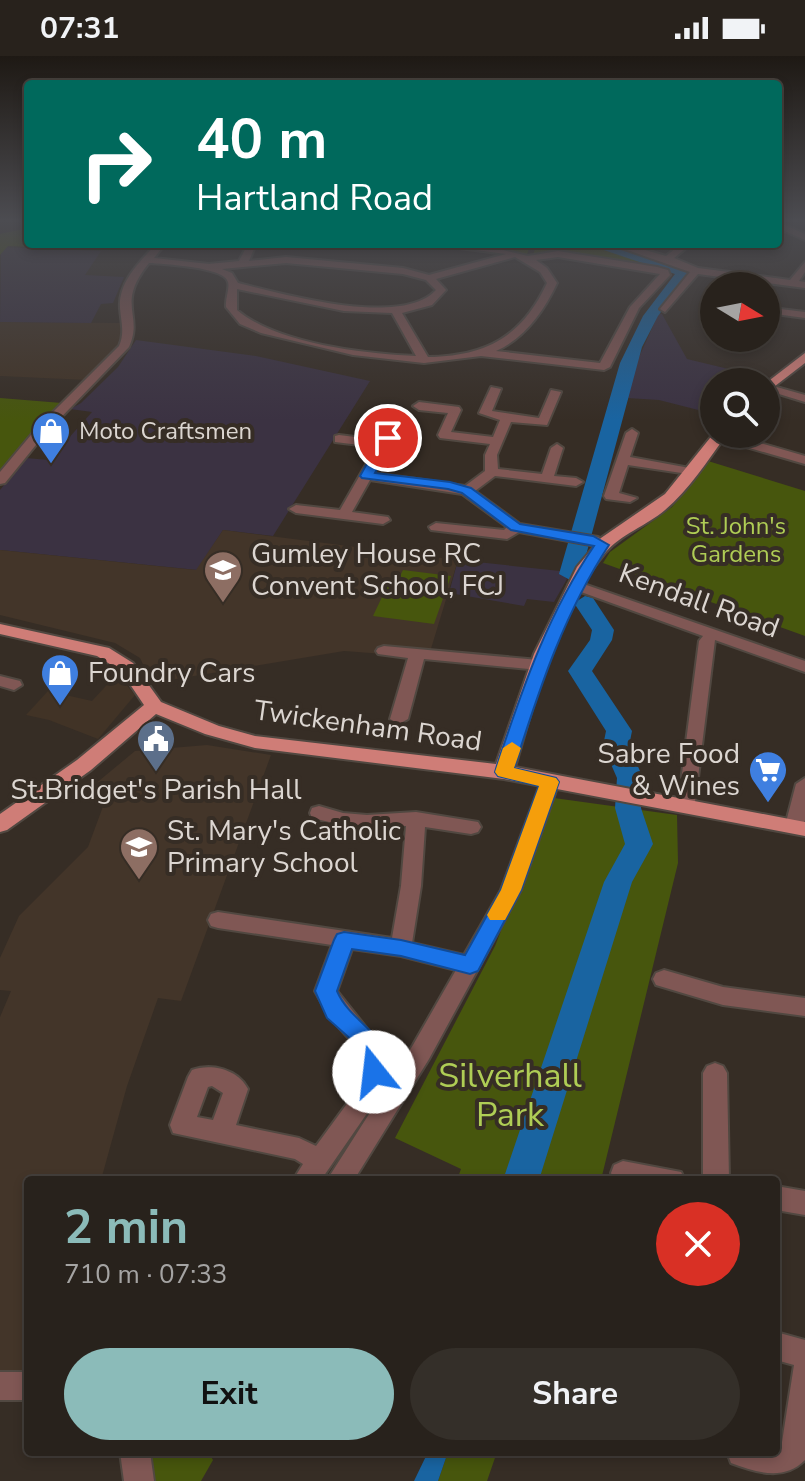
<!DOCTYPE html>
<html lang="en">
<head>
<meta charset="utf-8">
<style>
  body { margin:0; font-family:"Nunito Sans",sans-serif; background:#342f29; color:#f1f3f6; height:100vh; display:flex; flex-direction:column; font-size:30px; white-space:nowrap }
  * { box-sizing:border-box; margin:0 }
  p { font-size:26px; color:#a5a4a3 }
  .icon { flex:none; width:44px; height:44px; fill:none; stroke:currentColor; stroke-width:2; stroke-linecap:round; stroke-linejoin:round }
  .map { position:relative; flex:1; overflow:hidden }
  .sheet { position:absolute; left:24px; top:1120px; width:756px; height:280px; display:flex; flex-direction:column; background:#28221c; border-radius:8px; box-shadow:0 4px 12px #0003,0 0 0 2px #443f3b }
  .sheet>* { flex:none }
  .banner { position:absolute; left:24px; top:24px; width:758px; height:168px; border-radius:8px; box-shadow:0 4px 12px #0003,0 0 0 2px #443f3b; background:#00695c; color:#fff; overflow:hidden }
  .needle { width:52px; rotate:100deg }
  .buttons { position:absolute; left:700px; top:216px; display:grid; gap:16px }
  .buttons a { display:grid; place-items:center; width:80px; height:80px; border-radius:50%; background:#28221c; box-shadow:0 4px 12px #0003,0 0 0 2px #443f3b; font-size:40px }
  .pin { position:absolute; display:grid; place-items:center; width:68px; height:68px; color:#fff; margin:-34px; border:4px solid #fff; border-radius:50%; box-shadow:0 2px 8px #0007 }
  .me { position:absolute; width:88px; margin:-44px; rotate:344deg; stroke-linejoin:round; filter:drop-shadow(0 0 6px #0008) }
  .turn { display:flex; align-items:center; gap:28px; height:168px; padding:0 40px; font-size:36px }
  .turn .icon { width:104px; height:104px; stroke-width:2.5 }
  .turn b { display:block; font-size:56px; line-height:68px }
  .round { display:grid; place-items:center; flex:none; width:84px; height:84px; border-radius:42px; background:#342f29 }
  .headline { display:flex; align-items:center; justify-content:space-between; height:136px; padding:0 40px }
  h1 { font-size:48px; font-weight:700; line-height:60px; color:#8bbbb9 }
  .action { display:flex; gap:16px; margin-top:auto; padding:16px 40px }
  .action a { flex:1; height:92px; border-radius:48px; background:#8bbbb9; color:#111; font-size:32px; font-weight:700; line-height:92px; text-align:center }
  .action a+a { background:#342f29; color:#f1f3f6 }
  .status { display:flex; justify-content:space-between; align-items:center; height:56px; padding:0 40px; background:#28221c; direction:ltr }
  .status svg { height:22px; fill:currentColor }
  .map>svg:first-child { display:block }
  .commercial { fill:#413326 }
  .industrial { fill:#3b3242 }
  .built { fill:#433529 }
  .green { fill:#47560d }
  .water { fill:#1964a1 }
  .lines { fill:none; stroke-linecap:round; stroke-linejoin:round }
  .river { fill:#1964a1; fill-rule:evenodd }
  .minor-casing { stroke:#514841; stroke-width:4 }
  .major-casing { stroke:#514841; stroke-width:4 }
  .minor { fill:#805754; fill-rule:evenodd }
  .major { fill:#cf7d77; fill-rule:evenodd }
  .route { fill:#1a73e8; stroke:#114b97; stroke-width:2 }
  .slow { fill:#f59e0b }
  .labels { text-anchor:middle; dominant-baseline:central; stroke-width:8; stroke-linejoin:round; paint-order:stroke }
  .far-poi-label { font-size:24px; fill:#dcd6d1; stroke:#362d25; text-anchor:start }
  .far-park-label { font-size:24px; fill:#afcd55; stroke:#362d25 }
  .poi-label { font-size:28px; fill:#dcd6d1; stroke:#362d25; text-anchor:start }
  .street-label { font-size:28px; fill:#dcd6d1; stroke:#362d25 }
  .near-park-label { font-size:34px; fill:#afcd55; stroke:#362d25 }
</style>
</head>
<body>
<div class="status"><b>07:31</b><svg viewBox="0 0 49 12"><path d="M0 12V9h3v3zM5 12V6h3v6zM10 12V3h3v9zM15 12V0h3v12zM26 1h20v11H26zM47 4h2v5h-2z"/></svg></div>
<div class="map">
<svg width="805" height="1425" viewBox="0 0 805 1425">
  <rect width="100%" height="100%" fill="#362d25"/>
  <!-- commercial -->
  <g class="commercial">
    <path d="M0 266 120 267 122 277 119 289 87 324 0 320Z"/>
    <path d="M117 618 135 639 98 683 49 664 26 659 48 635 92 645Z"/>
  </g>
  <!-- industrial -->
  <g class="industrial">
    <path d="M1 191 101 195 85 219 124 221 113 247 101 248 91 267 0 266Z"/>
    <path d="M659 257 662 258 687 303 770 323 766 326H714V358L659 344 627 342 630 321Z"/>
    <path d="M136 284 256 300 370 325 273 480 223 474 197 514 0 494V434L26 402 49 404 92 356 70 353 81 347 118 311Z"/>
    <path d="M458 504 560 515 567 523 554 546 527 543 524 550 449 537Z"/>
  </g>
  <!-- built -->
  <g class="built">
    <path d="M223 474 458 504 430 596 384 598 344 595 152 627 140 602 115 587 0 559V494L196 514Z"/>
    <path d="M207 689 271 699 181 945 158 942 127 1030 101 1124H28V1315L0 1316V961L11 935 0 934V902L19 860 88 791 108 737 94 729 135 695Z"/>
  </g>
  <!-- green -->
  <g class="green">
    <path d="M28 172V188H64L59 192 8 190 0 199V178Z"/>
    <path d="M453 188H584L675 215 549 196 533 199 535 193H529L527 198 505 194 504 191 503 194Z"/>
    <path d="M0 342 62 347 0 415Z"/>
    <path d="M708 405 805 435V580L603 507 610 496 672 451Z"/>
    <path d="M403 514 451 520 434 568 373 560 389 526H397Z"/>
    <path d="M554 742 677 759 678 807 601 1124H457L461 1113 395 1082 495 890Z"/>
    <path d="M149 1396H208L213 1404 201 1425H153Z"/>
    <path d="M448 1396H497L487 1425H438Z"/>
  </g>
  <!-- water -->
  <path class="water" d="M428 1396H448L438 1425H414Z"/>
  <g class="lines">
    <!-- river -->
    <g class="river">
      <path d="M586 188H607L677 207 686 211 689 218 658 260 642 291 581 518 570 524 559 518 620 307 643 260 675 218Z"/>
      <path d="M585 540 593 542 614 574 612 584 592 615 632 675 629 690 643 722 641 752 653 788 632 826 539 1124H503L604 826 625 788 615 752 617 722 603 690 606 675 568 615 590 584 592 574 574 547Z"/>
    </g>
    <defs>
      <g id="minor">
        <path d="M778 166 805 178V184L778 172Z"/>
        <path d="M156 188H165L154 202 209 208 239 205 248 188H256L249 205 286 201 403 212 429 219 506 198 429 188 482 189 528 200 558 195 657 211 668 214 670 219 639 252 610 311 604 314 481 300 424 307 353 299 261 277 240 268 226 251C225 243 230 233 228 226 225 211 163 208 149 207 115 249 144 258 129 291L44 379 5 427 0 428V416L36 373 119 290C125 277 121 266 120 252 118 226 140 206 156 188ZM515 201 540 216 547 227C522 281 486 300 428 301L402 257 432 249 446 234 436 223ZM558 201 660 218 630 251 600 307 496 295C525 282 544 255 557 227L547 212 536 204ZM286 207 403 218 426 224 436 234C401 272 284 238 238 227L232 217 222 213ZM237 233 344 255 392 257 416 300C365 298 277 288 237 254Z"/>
        <path d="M610 188H624L666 200 681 188H691L674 202 698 212 790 224 805 206V216L799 225 805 226V232L698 218 665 256 660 253 690 216Z"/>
        <path d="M772 252 805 256V262L768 257 767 255Z"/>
        <path d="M766 328 805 339V346L766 334Z"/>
        <path d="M491 331 501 333 492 355 539 362 551 334 561 336 547 369 511 366 497 399 498 413 542 418 551 392 557 388 563 392 554 420 576 422 583 426 576 430 495 420 475 435 520 468 598 481 607 486V492L519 476 507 483 431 474 429 471 436 467 504 474 507 471 462 438 370 424 352 456 388 461 390 464 383 468 296 457 289 453 296 449 340 454 376 391 335 386V380L339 379 388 385 390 388 374 417 465 430 485 415V399L490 388 440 382 438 379 448 357 419 354 413 350 419 346 459 351 461 354 451 376 493 381 500 364 479 357Z"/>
        <path d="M632 373 638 377 630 401 695 413V419L628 409 619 437 637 442 630 446 606 443 604 440 626 377Z"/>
        <path d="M714 377 729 378 805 400V408L715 382Z"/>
        <path d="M575 525 805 605V616L715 584 694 754 687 755 678 749 699 585 703 580 570 532 568 529Z"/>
        <path d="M384 590 539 604 547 609 539 614 424 603 408 663 399 668 390 663 408 602 378 598 376 595 378 592Z"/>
        <path d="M0 620 20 625 22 629 14 634 0 630Z"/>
        <path d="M550 720 559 726 521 834 429 1003 354 1124H327L413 989 456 914 401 900 352 893 337 935 388 999 379 1040 321 1124H293L303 1108 295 1103 173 1077 170 1069 188 1021 192 1014C211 1007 238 1013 248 1033L236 1069 299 1082 316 1090 360 1030 365 1001 329 960 315 935 332 889 218 872 211 870 208 864 211 858 218 856 392 882 401 830 406 770 355 772 312 762 310 757 312 752 319 750 343 757 367 759 416 756 478 766 481 771 478 776 471 778 425 771 421 830 412 887 464 899 501 834 541 726ZM212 1030 223 1037 213 1064 197 1061 208 1031Z"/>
        <path d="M805 722V764L801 775H787L785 770 796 728Z"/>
        <path d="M664 914 723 931 805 942V960L723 949 656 929 653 923 656 917Z"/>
        <path d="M715 1007 723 1010 727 1017 729 1124H703V1017L707 1010Z"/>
        <path d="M623 1105 681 1116 685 1124H614L611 1117 614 1109Z"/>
        <path d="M776 1130 805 1135V1159L776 1154Z"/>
        <path d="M776 1276 805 1284V1404C784 1425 758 1417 731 1407L727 1396H776V1390L782 1386 794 1309 776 1304Z"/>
        <rect x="0" y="1316" width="28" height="28"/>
        <path d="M120 1396H150L154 1425H124Z"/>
      </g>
      <g id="major">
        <path d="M805 297V307L766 337V327Z"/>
        <path d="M714 377 727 378C708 404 689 434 665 454 646 470 621 478 605 497 556 555 536 640 515 711L805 766V780L504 723 255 692 205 678 156 658 91 714 7 774 0 776V758L77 704 144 649 121 615 97 600 0 578V568L109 592 133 607 161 646 219 670 255 680 496 708 534 598 577 511 601 482 665 438Z"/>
      </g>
    </defs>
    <!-- minor casing -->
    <use href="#minor" class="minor-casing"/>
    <!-- major casing -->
    <use href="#major" class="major-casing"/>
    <!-- minor -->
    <use href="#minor" class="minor"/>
    <!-- major -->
    <use href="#major" class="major"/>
  </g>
  <!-- sky -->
  <linearGradient id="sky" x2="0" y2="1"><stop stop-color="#1e1914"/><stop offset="0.45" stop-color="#4c4c51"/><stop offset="1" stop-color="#4c4c51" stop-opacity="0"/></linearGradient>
  <rect width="805" height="365" fill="url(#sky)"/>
  <!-- route -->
  <path class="route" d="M383 379 394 382 375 417 450 426 471 432 520 468 593 480 609 489C565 556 541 628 517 703L514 712 556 722 559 726 521 834 478 915 470 918 401 900 352 893 337 935C348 961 376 973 389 999L383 1023 374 1026 366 1023 362 1016 365 1001 355 987 327 962 315 935 334 884 337 878 344 876 401 884 465 899 501 834 539 730 498 720 495 716 499 703C524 628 549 556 594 490L511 474 462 437 448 433 362 422 360 420Z"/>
  <!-- slow -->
  <path class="slow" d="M512 686 521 692 514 712 556 722 559 726 521 834 505 864H490L487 859 501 834 539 730 498 720 495 716 503 692Z"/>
  <!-- icons -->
  <defs>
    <symbol id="shop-pin" viewBox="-11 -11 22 30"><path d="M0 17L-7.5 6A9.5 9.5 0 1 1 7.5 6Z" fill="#3f7fe0" stroke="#362d25"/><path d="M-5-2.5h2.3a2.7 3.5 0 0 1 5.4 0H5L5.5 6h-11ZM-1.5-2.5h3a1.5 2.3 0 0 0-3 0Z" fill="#fff"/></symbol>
    <symbol id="school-pin" viewBox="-11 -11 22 30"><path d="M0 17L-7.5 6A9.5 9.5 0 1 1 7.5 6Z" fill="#8d6e63" stroke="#362d25"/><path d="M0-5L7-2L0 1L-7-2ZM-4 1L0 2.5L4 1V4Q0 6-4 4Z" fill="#fff"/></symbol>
    <symbol id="civic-pin" viewBox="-11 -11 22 30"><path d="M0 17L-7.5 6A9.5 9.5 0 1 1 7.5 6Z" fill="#5c6f8a" stroke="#362d25"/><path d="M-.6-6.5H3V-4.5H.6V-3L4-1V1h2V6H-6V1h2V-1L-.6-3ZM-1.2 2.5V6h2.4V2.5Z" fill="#fff"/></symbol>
    <symbol id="supermarket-pin" viewBox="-11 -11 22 30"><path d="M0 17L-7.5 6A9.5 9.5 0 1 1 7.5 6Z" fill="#3f7fe0" stroke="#362d25"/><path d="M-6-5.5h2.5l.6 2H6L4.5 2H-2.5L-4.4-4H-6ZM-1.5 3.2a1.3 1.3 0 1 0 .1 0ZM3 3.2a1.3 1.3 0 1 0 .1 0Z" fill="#fff"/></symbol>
  </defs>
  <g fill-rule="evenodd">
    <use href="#shop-pin" x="29" y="353" width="44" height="60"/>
    <use href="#school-pin" x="201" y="492" width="44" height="60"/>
    <use href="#shop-pin" x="38" y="595" width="44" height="60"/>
    <use href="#civic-pin" x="134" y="661" width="44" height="60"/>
    <use href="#supermarket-pin" x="746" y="692" width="44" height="60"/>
    <use href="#school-pin" x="117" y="769" width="44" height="60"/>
  </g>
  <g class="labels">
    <!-- far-poi labels -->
    <g class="far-poi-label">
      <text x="79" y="375">Moto Craftsmen</text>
    </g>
    <!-- far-park labels -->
    <g class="far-park-label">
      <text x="736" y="470">St. John's<tspan x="736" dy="28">Gardens</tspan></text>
    </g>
    <!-- poi labels -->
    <g class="poi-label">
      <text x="251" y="498">Gumley House RC<tspan x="251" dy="32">Convent School, FCJ</tspan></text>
      <text x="88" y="617">Foundry Cars</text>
      <text x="740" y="698" text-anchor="end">Sabre Food<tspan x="740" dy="32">&amp; Wines</tspan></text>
      <text x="156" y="734" text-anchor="middle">St.Bridget's Parish Hall</text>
      <text x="167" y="775">St. Mary's Catholic<tspan x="167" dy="32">Primary School</tspan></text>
    </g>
    <!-- street labels -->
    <g class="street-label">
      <text transform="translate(699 545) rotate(20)">Kendall Road</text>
      <text transform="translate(368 670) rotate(8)">Twickenham Road</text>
    </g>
    <!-- near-park labels -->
    <g class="near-park-label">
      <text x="510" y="1020">Silverhall<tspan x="510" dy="39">Park</tspan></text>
    </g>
  </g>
</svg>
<div class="buttons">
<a><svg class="needle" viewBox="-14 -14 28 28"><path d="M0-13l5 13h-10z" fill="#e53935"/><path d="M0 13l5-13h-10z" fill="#a5a4a3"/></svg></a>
<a><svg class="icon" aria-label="search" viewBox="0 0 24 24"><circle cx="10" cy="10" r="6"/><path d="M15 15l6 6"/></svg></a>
</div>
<div class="pin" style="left:388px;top:382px;background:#d93025"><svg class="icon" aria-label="arrive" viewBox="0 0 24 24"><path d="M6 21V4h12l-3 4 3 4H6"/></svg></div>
<svg class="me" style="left:374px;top:1016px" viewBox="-20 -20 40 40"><circle r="19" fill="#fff"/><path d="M0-13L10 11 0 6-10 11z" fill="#1a73e8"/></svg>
<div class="banner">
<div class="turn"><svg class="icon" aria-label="right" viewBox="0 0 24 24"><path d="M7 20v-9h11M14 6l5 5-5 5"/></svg><div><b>40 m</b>Hartland Road</div></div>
</div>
<section class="sheet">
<div class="headline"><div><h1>2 min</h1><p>710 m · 07:33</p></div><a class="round" style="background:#d93025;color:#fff"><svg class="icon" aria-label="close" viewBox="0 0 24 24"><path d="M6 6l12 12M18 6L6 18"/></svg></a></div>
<div class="action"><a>Exit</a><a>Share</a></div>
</section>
</div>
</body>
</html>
